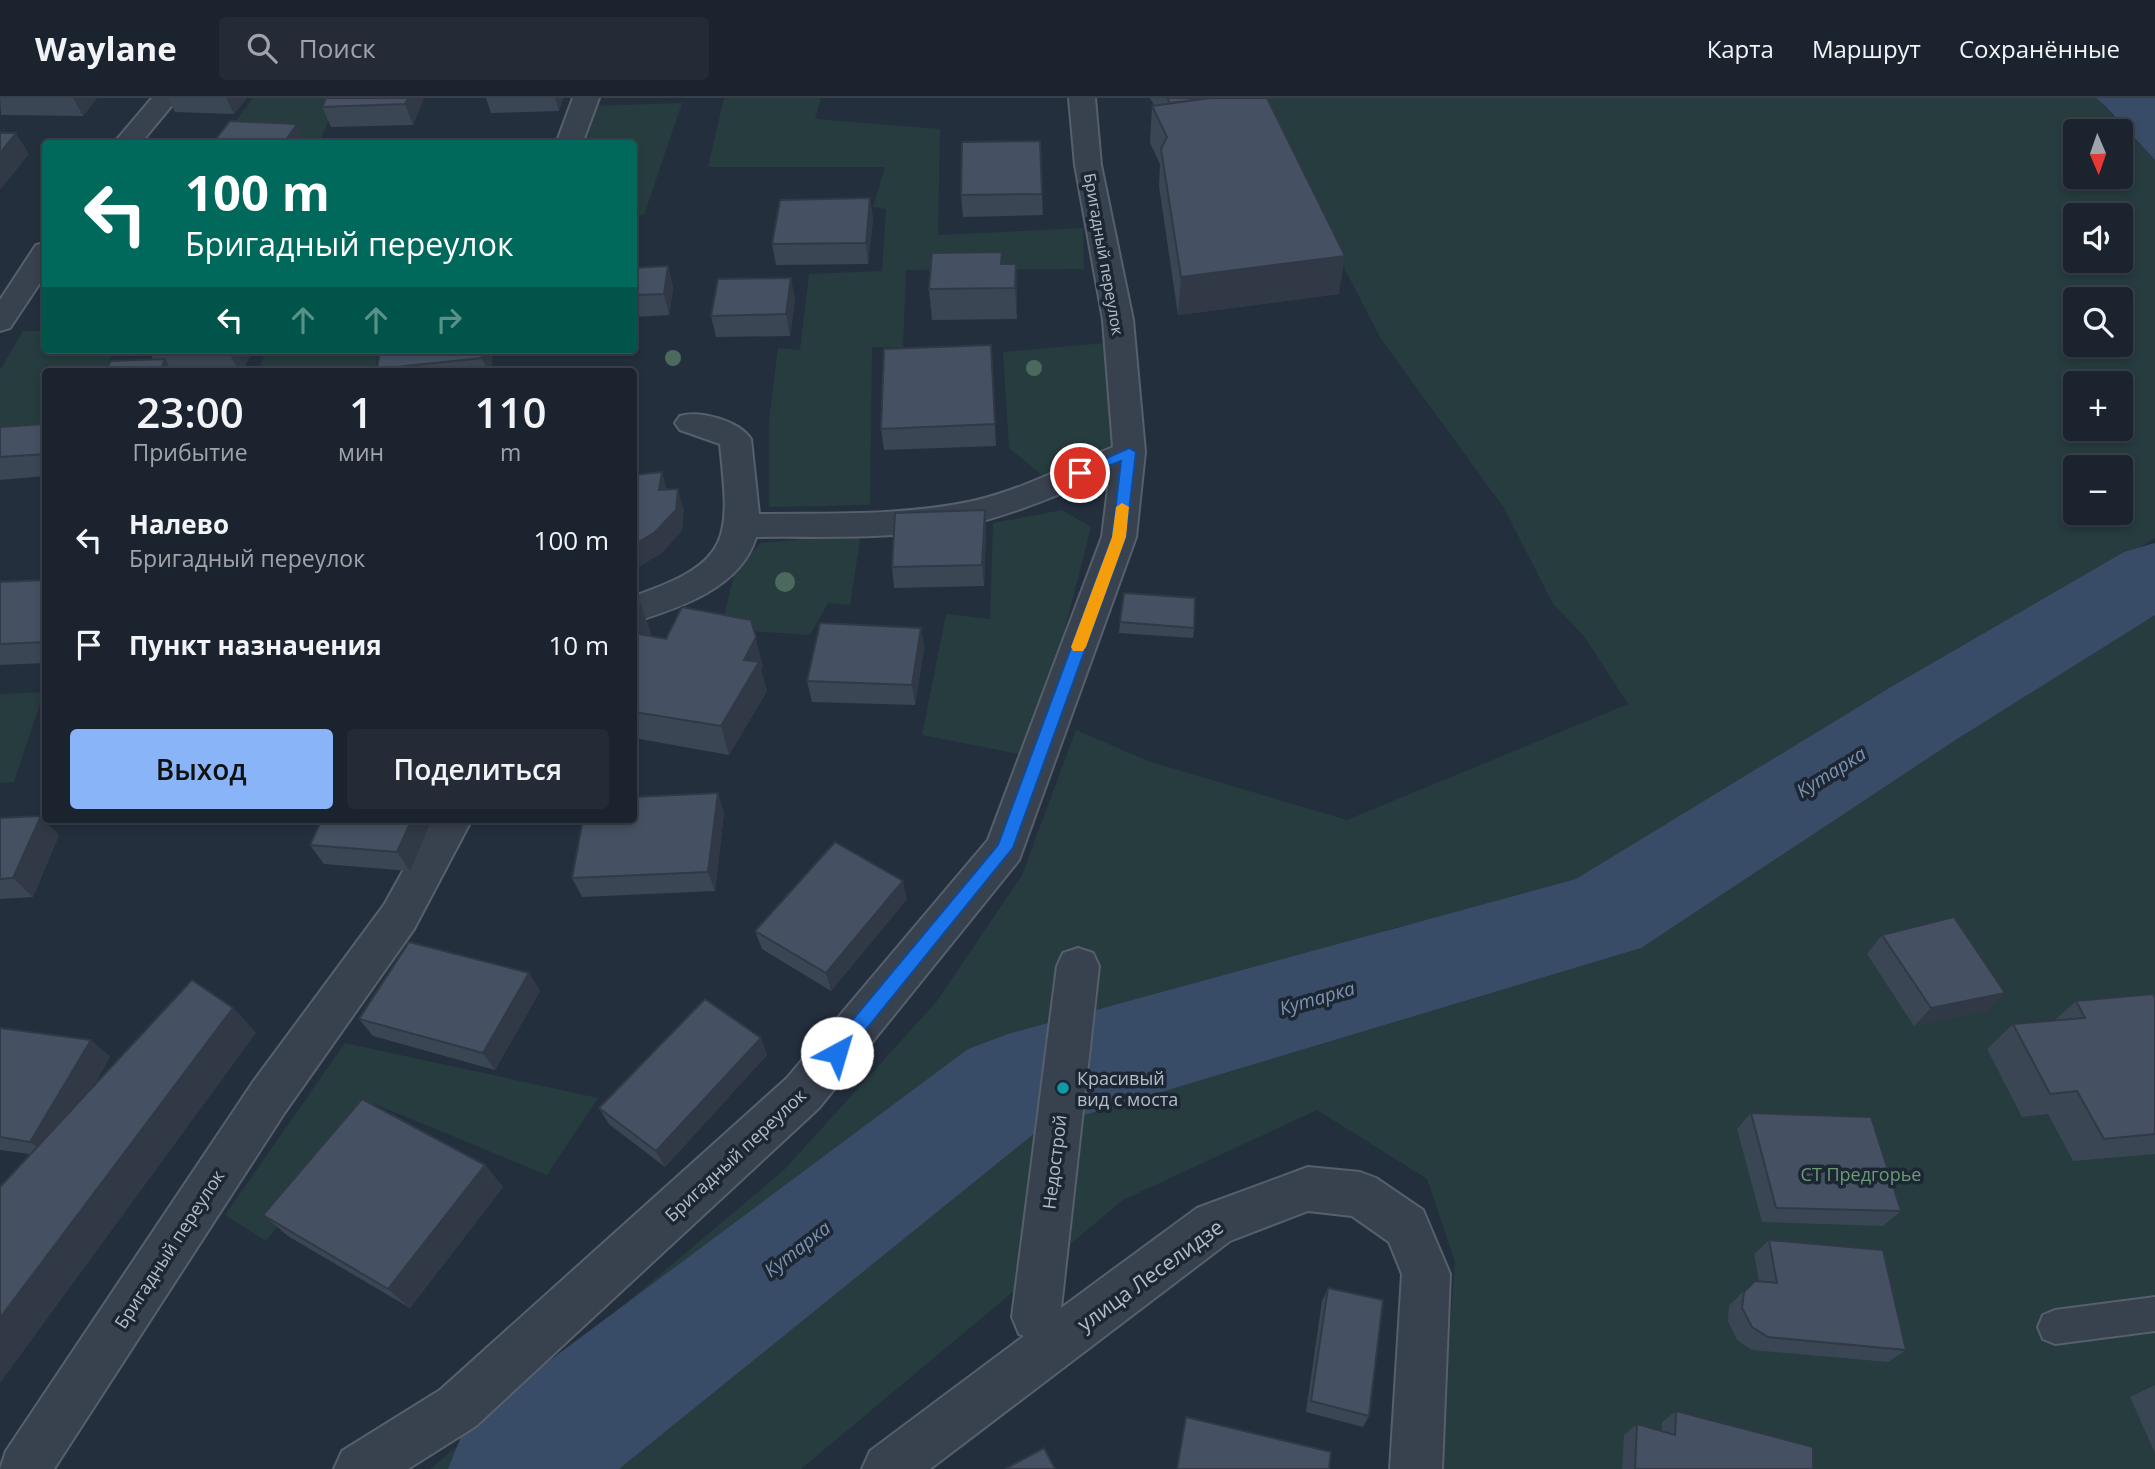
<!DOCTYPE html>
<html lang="ru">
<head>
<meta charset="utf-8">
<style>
  body { margin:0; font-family:"Open Sans",sans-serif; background:#242b36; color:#f1f3f6; height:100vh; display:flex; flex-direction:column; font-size:26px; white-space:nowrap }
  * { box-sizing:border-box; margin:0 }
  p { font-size:23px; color:#a0a4aa }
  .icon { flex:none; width:38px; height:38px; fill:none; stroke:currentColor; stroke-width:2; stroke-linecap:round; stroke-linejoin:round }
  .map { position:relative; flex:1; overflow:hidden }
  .drawer { position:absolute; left:42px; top:270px; width:595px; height:455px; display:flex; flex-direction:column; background:#1b232e; border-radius:7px; box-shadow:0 4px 10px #0003,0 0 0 2px #39404a }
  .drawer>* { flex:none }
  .guide { position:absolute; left:42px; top:42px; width:595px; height:214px; border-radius:7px; box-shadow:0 4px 10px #0003,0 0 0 2px #39404a; background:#00695c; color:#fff; overflow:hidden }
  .needle { width:46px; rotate:178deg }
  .buttons { position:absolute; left:2063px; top:21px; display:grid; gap:14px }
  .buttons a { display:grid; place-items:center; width:70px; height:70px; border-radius:7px; background:#1b232e; box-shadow:0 4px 10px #0003,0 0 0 2px #39404a; font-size:35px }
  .pin { position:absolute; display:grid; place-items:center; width:60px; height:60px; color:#fff; margin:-30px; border:4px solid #fff; border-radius:50%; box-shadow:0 2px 7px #0007 }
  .me { position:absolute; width:77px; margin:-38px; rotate:39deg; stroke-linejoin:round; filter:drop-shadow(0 0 5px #0008) }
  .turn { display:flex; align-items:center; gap:24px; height:147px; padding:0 28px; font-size:32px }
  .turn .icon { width:91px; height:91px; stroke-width:2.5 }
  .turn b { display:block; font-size:49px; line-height:60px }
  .lanes { display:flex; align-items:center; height:66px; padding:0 28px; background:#0003; justify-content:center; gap:35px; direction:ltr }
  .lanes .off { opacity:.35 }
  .eta { display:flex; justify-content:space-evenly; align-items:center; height:119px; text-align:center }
  .eta b { font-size:42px; font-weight:600; line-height:49px }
  .action { display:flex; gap:14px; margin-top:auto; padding:14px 28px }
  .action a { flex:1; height:80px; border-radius:7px; background:#8ab4f8; color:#111; font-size:28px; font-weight:600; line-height:80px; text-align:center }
  .action a+a { background:#242b36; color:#f1f3f6 }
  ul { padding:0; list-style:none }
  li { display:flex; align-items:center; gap:21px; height:105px; padding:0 28px }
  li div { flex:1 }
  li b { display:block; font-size:26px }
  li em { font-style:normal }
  header { display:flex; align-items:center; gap:42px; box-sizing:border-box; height:98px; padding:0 35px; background:#1b232e; border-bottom:2px solid #39404a }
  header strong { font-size:33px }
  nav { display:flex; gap:38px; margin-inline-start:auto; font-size:24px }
  .search { width:490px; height:63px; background:#242b36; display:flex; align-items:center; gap:18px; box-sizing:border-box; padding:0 24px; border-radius:7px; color:#a0a4aa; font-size:26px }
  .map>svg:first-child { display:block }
  .green { fill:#263c3f; fill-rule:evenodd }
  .water { fill:#394c67 }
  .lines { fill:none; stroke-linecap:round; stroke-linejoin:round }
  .river { fill:#394c67; fill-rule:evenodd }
  .service-casing { stroke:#565f6c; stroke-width:4 }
  .minor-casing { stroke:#565f6c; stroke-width:4 }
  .tertiary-casing { stroke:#565f6c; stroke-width:4 }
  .service { fill:#38414e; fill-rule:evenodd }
  .minor { fill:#38414e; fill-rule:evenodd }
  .tertiary { fill:#38414e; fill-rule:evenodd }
  .tree { fill:#4b6a5d }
  .wall { fill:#3b4654 }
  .shaded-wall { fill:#303945 }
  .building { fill:#455162; stroke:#303945; stroke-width:2 }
  .route { fill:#1a73e8; stroke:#114b97; stroke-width:2 }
  .slow { fill:#f59e0b }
  .culture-dot { fill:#0f9aa8; stroke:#1d2633; stroke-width:2.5 }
  .labels { text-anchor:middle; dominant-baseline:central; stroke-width:7; stroke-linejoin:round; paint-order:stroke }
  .far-street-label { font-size:16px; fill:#b4bcc9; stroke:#1d2633 }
  .poi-label { font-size:18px; fill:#b4bcc9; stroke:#1d2633; text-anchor:start }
  .street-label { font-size:18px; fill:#b4bcc9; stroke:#1d2633 }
  .park-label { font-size:18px; fill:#6b9a76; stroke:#1d2633 }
  .water-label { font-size:19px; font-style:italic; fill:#7c92b1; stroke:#1d2633 }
  .near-street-label { font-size:21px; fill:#b4bcc9; stroke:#1d2633 }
</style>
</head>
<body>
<header>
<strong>Waylane</strong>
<div class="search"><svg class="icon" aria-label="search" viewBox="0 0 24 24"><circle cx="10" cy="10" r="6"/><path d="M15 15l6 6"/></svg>Поиск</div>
<nav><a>Карта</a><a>Маршрут</a><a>Сохранённые</a></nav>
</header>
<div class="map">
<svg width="2155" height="1371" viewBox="0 0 2155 1371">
  <rect width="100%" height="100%" fill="#242f3e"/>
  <!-- green -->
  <g class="green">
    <path d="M253 0H339L320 42 223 40Z"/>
    <path d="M724 0H821L815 21 940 31 938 137 1083 130 1084 171 906 172 903 249H872L870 407 769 409V323L778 250 800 252 809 176 882 173 886 111 873 109 885 69H708Z"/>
    <path d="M1256 0H2096L2155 62V440L1589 788 1398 829 1149 910 1017 934 906 1034 488 1371H430L785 1071 937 903 1022 777 1076 632 1148 663 1347 722 1628 606 1584 538 1553 506 1504 410 1381 241ZM2076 33H2121V79H2076ZM2076 117H2121V163H2076ZM2076 201H2121V247H2076ZM2076 285H2121V331H2076ZM2076 369H2121V415H2076Z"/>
    <path d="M682 5 644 117H634V46H581L594 8Z"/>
    <path d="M23 233H45L46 252H115L104 273H46L45 336 0 338V272Z"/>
    <path d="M1105 245 1115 350 1043 378 1009 350 1003 254Z"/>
    <path d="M266 252H378L375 273H259Z"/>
    <path d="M1062 412 1091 429 1045 609 1019 656 922 637 946 516 990 521 993 425Z"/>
    <path d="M861 435 850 507 828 505 810 537 721 531 735 472 761 445Z"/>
    <path d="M2155 516V1371H1439L1455 1164 1427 1081 1317 1012 1123 1102 801 1371H596L997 1052 1126 997 1604 835Z"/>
    <path d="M44 594 14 684 0 685V596Z"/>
    <path d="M345 945 598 1000 547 1077 372 1005 266 1143 225 1117Z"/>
  </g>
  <!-- water -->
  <path class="water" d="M2096 0H2155V62L2105 8Z"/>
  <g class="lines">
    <!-- river -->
    <path class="river" d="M2155 445V517L1957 641 1641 850 1041 1030 619 1371H448L467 1324 968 951 1008 936 1576 781 1891 589 2124 454Z"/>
    <defs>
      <path id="service" d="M2155 1199V1233L2055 1246 2043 1241 2038 1229 2043 1217 2055 1212Z"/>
      <g id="minor">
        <path d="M573 0H599L582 46H556Z"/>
        <path d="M1069 0H1095L1101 67 1133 222 1145 354 1136 439 1019 762 819 1010 476 1328 408 1371H334L342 1353 440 1292 787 980 988 742 1102 439 1110 374C1066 394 1022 413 975 425 904 443 828 438 756 439 741 490 679 510 634 524V498C733 464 730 441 720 346L680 332 675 325 680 318C700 312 739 323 751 341L759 416C830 415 903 418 973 403 1021 392 1067 368 1113 349L1103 222 1075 67Z"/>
        <path d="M432 721H472L414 831 285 1014 54 1371H0L6 1353 253 984 384 807Z"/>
        <path d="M1078 850 1093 855 1099 868 1061 1210 1197 1110 1308 1069 1360 1074 1376 1080 1423 1112 1450 1176 1442 1371H1390L1402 1176 1389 1144 1352 1118 1308 1113 1230 1143 930 1371H862L870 1353 1024 1238 1019 1236 1012 1219 1057 868 1063 855Z"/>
      </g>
      <g id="tertiary">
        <path d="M152 0H178L140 46H113Z"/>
        <path d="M46 145V176L10 230 0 233V202L36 147Z"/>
      </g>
    </defs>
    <!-- service casing -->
    <use href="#service" class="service-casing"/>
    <!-- minor casing -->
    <use href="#minor" class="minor-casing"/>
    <!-- tertiary casing -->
    <use href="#tertiary" class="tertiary-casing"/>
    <!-- service -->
    <use href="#service" class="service"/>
    <!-- minor -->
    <use href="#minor" class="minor"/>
    <!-- tertiary -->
    <use href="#tertiary" class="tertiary"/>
  </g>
  <!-- trees -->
  <g class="tree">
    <circle cx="673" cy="260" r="8"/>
    <circle cx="1034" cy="270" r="8"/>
    <circle cx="785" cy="484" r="10"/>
  </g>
  <!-- wall -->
  <g class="wall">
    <path d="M0 0H97L83 18 1 17Z"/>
    <path d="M168 0H247L234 16 175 14Z"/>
    <path d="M424 0 413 27 331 29 322 9Z"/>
    <path d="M486 0H563L559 13 491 15Z"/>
    <path d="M1150 0H1267L1339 196 1178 217 1159 88 1160 66 1150 45 1152 8 1154 7Z"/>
    <path d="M1042 96 1043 117 963 119 961 97Z"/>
    <path d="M870 100 873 121 868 166 776 167 772 146Z"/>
    <path d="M1002 166H1016L1017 221 932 222 929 191Z"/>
    <path d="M668 168 673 190 669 217 634 219V170Z"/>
    <path d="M795 201 790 238 716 239 711 218Z"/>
    <path d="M991 247 996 348 884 352 881 331Z"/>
    <path d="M253 252 242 273H105L153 262 151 257Z"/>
    <path d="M493 252 491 273H377V271Z"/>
    <path d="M46 326V378L0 382V329Z"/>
    <path d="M985 412 986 433 984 488 894 490 892 469Z"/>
    <path d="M46 482V565L0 567V484Z"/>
    <path d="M634 505 641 507 651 536 650 538 763 568 761 572 767 593 729 657 634 640Z"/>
    <path d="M1120 524 1194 530 1193 540 1119 535Z"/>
    <path d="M921 530 924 550 915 607 812 604 807 583Z"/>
    <path d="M724 715 715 793 582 799 572 780Z"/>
    <path d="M0 720 59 737 33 799 0 801Z"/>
    <path d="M432 721 410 773 324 766 310 747Z"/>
    <path d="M907 801 831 893 762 851 755 833Z"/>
    <path d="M1882 837 1987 913 1914 928 1867 856Z"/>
    <path d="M529 875 540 893 495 972 373 938 359 921Z"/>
    <path d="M2155 900V1056L2073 1063 2048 1016 2022 1019 1987 951 2013 926 2054 923 2076 903Z"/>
    <path d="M233 910 256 935 30 1056 0 1052V930L91 942 110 959 92 990Z"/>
    <path d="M761 940 767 957 665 1069 609 1026 599 1010Z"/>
    <path d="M1751 1015 1901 1113 1883 1128 1762 1124 1737 1031Z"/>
    <path d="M485 1067 503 1089 410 1210 288 1138 263 1117Z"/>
    <path d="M1769 1142 1906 1252 1888 1264 1752 1252 1737 1242 1728 1223 1729 1207 1755 1183H1759L1754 1156Z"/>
    <path d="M1328 1190 1369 1318 1363 1329 1306 1314 1322 1203Z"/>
    <path d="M2155 1287V1355L2130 1299Z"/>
    <path d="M1676 1313 1813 1371H1622L1624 1337 1637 1326 1662 1333V1324Z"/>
  </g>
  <!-- shaded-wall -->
  <g class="shaded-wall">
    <path d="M73 0H97L83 18Z"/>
    <path d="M226 0H247L234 16Z"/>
    <path d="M408 0H424L413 27 405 6Z"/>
    <path d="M555 0H563L559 13Z"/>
    <path d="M297 26 306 46H283Z"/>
    <path d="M16 35 29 56 0 92V55Z"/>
    <path d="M870 100 873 121 868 166 866 145Z"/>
    <path d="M1345 158 1339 196 1178 217 1181 179Z"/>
    <path d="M1016 166 1017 196V221L1015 190Z"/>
    <path d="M668 168 673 190 669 217 664 196Z"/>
    <path d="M791 180 795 201 790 238 786 216Z"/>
    <path d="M231 252H253L242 273H239L229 255Z"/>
    <path d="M482 252H493L491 273H487L482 260Z"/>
    <path d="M165 261 172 273H160Z"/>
    <path d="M662 374 668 395 659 392Z"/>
    <path d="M678 391 684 413 682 433 662 455 634 472V447Z"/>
    <path d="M985 412 986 433 984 488 982 467Z"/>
    <path d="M641 507 651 536 638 563 634 551V522Z"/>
    <path d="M751 522 763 568 761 572 767 593 729 657 721 628 744 562Z"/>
    <path d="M921 530 924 550 915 607 912 587Z"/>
    <path d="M718 695 724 715 715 793 708 774Z"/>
    <path d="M41 718 59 737 33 799 13 780Z"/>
    <path d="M412 721H432L410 773 397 754Z"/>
    <path d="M903 783 907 801 831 893 826 875Z"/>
    <path d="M529 875 540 893 495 972 483 955Z"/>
    <path d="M2005 895 1987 913 1914 928 1931 910Z"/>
    <path d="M233 910 256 935 0 1285V1220Z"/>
    <path d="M761 940 767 957 665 1069 656 1053Z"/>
    <path d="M91 942 110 959 51 1059 30 1044Z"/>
    <path d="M485 1067 503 1089 410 1210 388 1191Z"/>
  </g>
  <!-- building -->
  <g class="building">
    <path d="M326 0H408L405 6 322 9Z"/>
    <path d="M1167 0H1210L1170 5Z"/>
    <path d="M1210 0H1267L1345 158 1181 179 1161 51 1167 39 1152 8Z"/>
    <path d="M230 23 297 26 283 46H212Z"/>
    <path d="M0 35H16L0 55Z"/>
    <path d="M1040 43 1042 96 961 97 962 44Z"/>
    <path d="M870 100 866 145 772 146 780 102Z"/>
    <path d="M1002 154 1001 166H1016L1015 190 929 191 932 155Z"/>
    <path d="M668 168 664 196 634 197V170Z"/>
    <path d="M791 180 786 216 711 218 718 181Z"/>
    <path d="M991 247 995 326 881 331 884 251Z"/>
    <path d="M154 252H231L229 255 151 257Z"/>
    <path d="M380 252H482V260L377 271Z"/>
    <path d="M165 261 160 273H105L111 263Z"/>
    <path d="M46 326V356L0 359V329Z"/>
    <path d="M662 374 659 392 678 391 676 412 655 434 634 447V377Z"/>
    <path d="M985 412 982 467 892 469 895 415Z"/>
    <path d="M46 482V544L0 546V484Z"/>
    <path d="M1124 495 1195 500 1194 530 1120 524Z"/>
    <path d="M634 505 641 507 634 522Z"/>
    <path d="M682 509 751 522 756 539 744 562 759 564 721 628 634 614V535L666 541Z"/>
    <path d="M820 525 921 530 912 587 807 583Z"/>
    <path d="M718 695 708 774 572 780 583 721H634V699Z"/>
    <path d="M41 718 13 780 0 781V720Z"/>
    <path d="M322 721H412L397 754 310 747Z"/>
    <path d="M835 744 903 783 826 875 755 833Z"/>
    <path d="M1954 819 2005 895 1931 910 1882 837Z"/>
    <path d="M409 844 529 875 483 955 359 921Z"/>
    <path d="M192 882 233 910 0 1220V1089Z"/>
    <path d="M2153 896 2155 900V1036L2104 1041 2077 993 2050 996 2013 926 2085 920 2076 903Z"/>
    <path d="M705 901 761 940 656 1053 599 1010Z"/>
    <path d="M0 930 91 942 30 1044 0 1039Z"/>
    <path d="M362 1001 485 1067 388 1191 263 1117Z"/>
    <path d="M1751 1015 1871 1019 1901 1113 1776 1110Z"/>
    <path d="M1769 1142 1883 1152 1906 1252 1768 1239 1752 1229 1742 1210 1744 1194 1755 1183 1777 1185Z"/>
    <path d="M1328 1190 1383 1202 1369 1318 1311 1303Z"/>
    <path d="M1676 1313 1813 1349V1371H1635L1637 1326 1675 1337Z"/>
    <path d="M1186 1319 1331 1354 1329 1371H1177Z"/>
    <path d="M1044 1350 1055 1371H1005Z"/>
  </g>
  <!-- route -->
  <path class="route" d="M1129 350 1136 354 1126 439 1013 750 843 960H830L828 955 830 949 998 747 1112 439 1121 363 1080 379 1073 375Z"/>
  <!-- slow -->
  <path class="slow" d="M1122 405 1129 409 1126 439 1086 549 1083 553H1073L1071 549 1112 439 1116 409Z"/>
  <!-- markers -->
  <circle class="culture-dot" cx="1063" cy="990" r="7"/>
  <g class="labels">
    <!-- far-street labels -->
    <g class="far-street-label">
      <text transform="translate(1104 156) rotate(80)">Бригадный переулок</text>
    </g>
    <!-- poi labels -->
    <g class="poi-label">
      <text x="1077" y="980">Красивый<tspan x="1077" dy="21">вид с моста</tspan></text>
    </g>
    <!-- street labels -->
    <g class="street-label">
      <text transform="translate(735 1057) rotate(-43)">Бригадный переулок</text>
      <text transform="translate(1054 1064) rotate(-83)">Недострой</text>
      <text transform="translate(169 1151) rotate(-57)">Бригадный переулок</text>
    </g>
    <!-- park labels -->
    <g class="park-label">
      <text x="1861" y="1076">СТ Предгорье</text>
    </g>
    <!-- water labels -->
    <g class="water-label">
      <text transform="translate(1831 674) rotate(-32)">Кутарка</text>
      <text transform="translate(1317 900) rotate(-16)">Кутарка</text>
      <text transform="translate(797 1151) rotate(-38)">Кутарка</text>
    </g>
    <!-- near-street labels -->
    <g class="near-street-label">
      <text transform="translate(1150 1177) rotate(-36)">улица Леселидзе</text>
    </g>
  </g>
</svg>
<div class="buttons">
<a><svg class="needle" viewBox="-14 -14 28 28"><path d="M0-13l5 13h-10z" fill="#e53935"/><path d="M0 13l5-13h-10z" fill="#a0a4aa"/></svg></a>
<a><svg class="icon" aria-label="sound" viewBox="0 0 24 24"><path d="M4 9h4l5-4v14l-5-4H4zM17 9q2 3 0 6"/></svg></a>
<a><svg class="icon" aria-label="search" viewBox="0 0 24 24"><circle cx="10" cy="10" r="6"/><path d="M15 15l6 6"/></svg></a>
<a>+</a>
<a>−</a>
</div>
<div class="pin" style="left:1080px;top:375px;background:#d93025"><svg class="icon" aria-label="arrive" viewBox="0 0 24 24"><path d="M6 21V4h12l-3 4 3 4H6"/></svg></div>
<svg class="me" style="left:837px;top:955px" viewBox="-20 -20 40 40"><circle r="19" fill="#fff"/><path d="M0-13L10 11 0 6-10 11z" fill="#1a73e8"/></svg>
<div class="guide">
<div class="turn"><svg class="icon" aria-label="left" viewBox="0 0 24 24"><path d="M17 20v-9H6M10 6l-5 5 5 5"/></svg><div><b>100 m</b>Бригадный переулок</div></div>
<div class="lanes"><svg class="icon" aria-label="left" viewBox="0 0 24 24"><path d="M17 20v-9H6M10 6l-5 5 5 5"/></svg><svg class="icon off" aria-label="ahead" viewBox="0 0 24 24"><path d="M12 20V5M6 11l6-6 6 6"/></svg><svg class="icon off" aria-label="ahead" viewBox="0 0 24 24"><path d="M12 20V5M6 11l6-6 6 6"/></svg><svg class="icon off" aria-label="right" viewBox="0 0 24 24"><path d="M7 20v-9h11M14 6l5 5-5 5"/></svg></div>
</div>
<section class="drawer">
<div class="eta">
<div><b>23:00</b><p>Прибытие</p></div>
<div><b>1</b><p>мин</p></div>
<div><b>110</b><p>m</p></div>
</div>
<ul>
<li><svg class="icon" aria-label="left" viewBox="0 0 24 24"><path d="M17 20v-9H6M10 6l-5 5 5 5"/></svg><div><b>Налево</b><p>Бригадный переулок</p></div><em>100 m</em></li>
<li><svg class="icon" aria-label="arrive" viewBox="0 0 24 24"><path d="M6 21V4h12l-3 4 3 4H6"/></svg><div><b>Пункт назначения</b></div><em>10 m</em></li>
</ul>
<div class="action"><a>Выход</a><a>Поделиться</a></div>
</section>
</div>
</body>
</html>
